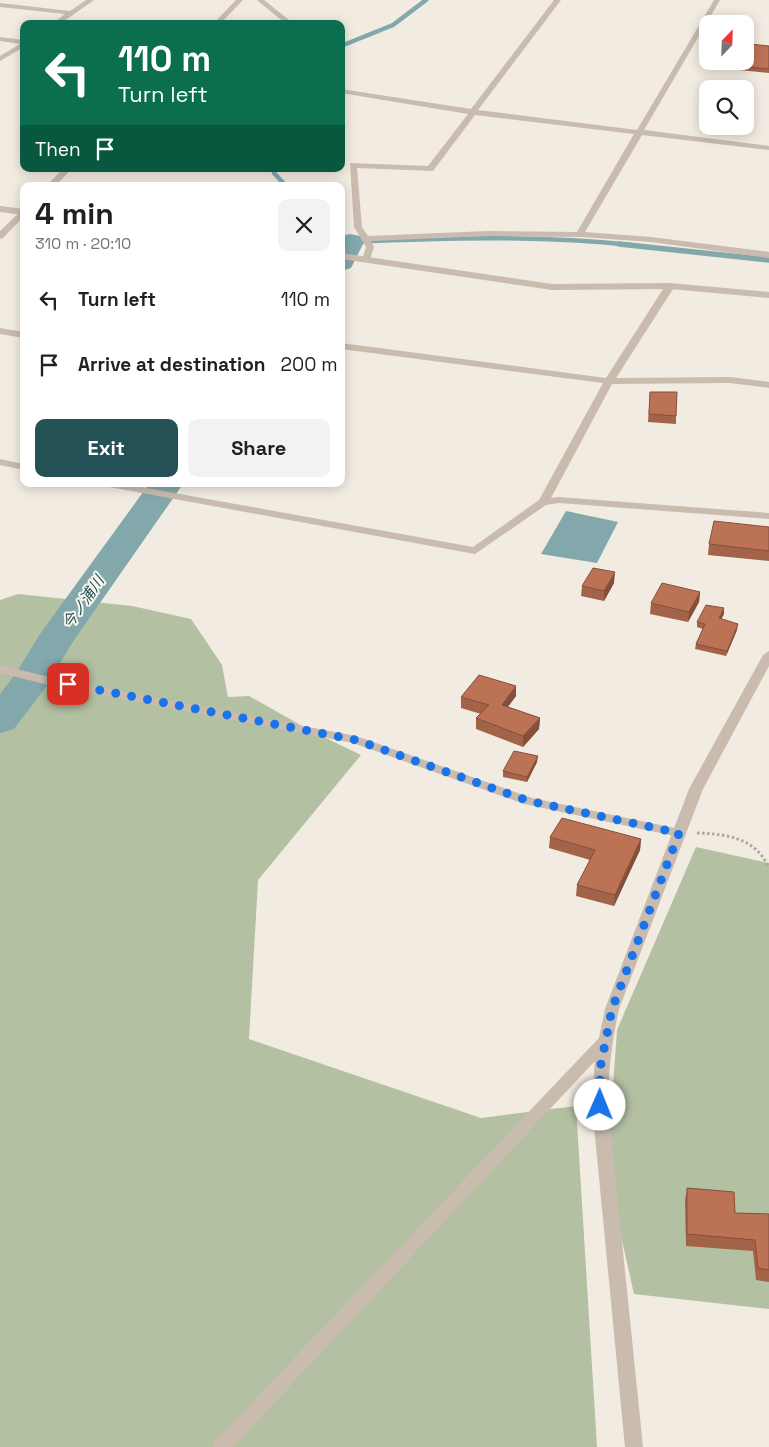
<!DOCTYPE html>
<html lang="en">
<head>
<meta charset="utf-8">
<style>
  body { margin:0; font-family:"Space Grotesk","Noto Sans JP",sans-serif; background:#f2f2f2; color:#202124; height:100vh; display:flex; flex-direction:column; font-size:19px; white-space:nowrap }
  * { box-sizing:border-box; margin:0 }
  p { font-size:16px; color:#757577 }
  .icon { flex:none; width:28px; height:28px; fill:none; stroke:currentColor; stroke-width:2; stroke-linecap:round; stroke-linejoin:round }
  .map { position:relative; flex:1; overflow:hidden }
  .side { position:absolute; left:20px; top:182px; width:325px; height:305px; display:flex; flex-direction:column; background:#fff; border-radius:10px; box-shadow:0 2px 12px #0003 }
  .side>* { flex:none }
  .hud { position:absolute; left:20px; top:20px; width:325px; height:152px; border-radius:10px; box-shadow:0 2px 12px #0003; background:#0b6e4f; color:#fff; overflow:hidden }
  .needle { width:32px; rotate:23deg }
  .tools { position:absolute; left:699px; top:15px; display:grid; gap:10px }
  .tools a { display:grid; place-items:center; width:55px; height:55px; border-radius:10px; background:#fff; box-shadow:0 2px 12px #0003; font-size:25px }
  .pin { position:absolute; display:grid; place-items:center; width:42px; height:42px; color:#fff; margin:-21px; border-radius:10px; box-shadow:0 2px 8px #0006 }
  .me { position:absolute; width:55px; margin:-28px; rotate:1deg; stroke-linejoin:round; filter:drop-shadow(0 0 4px #0008) }
  .turn { display:flex; align-items:center; gap:18px; height:105px; padding:0 15px; font-size:22px }
  .turn .icon { width:65px; height:65px; stroke-width:2.5 }
  .turn b { display:block; font-size:35px; line-height:42px }
  .then { display:flex; align-items:center; height:48px; padding:0 15px; background:#0003; gap:10px; font-size:19px }
  .round { display:grid; place-items:center; flex:none; width:52px; height:52px; border-radius:10px; background:#f2f2f2 }
  .summary { display:flex; align-items:center; justify-content:space-between; height:85px; padding:0 15px }
  h1 { font-size:30px; font-weight:600; line-height:38px }
  .primary-button { display:flex; gap:10px; margin-top:auto; padding:10px 15px }
  .primary-button a { flex:1; height:58px; border-radius:10px; background:#245156; color:#fff; font-size:20px; font-weight:600; line-height:58px; text-align:center }
  .primary-button a+a { background:#f2f2f2; color:#202124 }
  ul { padding:0; list-style:none }
  li { display:flex; align-items:center; gap:15px; height:65px; padding:0 15px }
  li div { flex:1 }
  li b { display:block; font-size:19px }
  li em { font-style:normal }
  .map>svg:first-child { display:block }
  .green { fill:#b4c0a2 }
  .water { fill:#82a8ac }
  .lines { fill:none; stroke-linecap:round; stroke-linejoin:round }
  .stream-far1 { stroke:#82a8ac; stroke-width:4.5 }
  .stream { stroke:#82a8ac; stroke-width:5.5 }
  .river { fill:#82a8ac; fill-rule:evenodd }
  .path { stroke:#b5a698; stroke-width:3; stroke-dasharray:2.5 2.5; stroke-linecap:butt }
  .minor { fill:#c9bbae; fill-rule:evenodd }
  .tertiary { fill:#c9bbae; fill-rule:evenodd }
  .wall { fill:#a26349 }
  .shaded-wall { fill:#84503c }
  .building { fill:#bc7355; stroke:#84503c }
  .route { stroke:#1a73e8; stroke-width:9; stroke-dasharray:0 16.2 }
  .labels { text-anchor:middle; dominant-baseline:central; stroke-width:4; stroke-linejoin:round; paint-order:stroke }
  .water-label { font-size:15px; font-style:italic; fill:#245156; stroke:#f9f4ed }
</style>
</head>
<body>
<div class="map">
<svg width="769" height="1447" viewBox="0 0 769 1447">
  <rect width="100%" height="100%" fill="#f1ebe1"/>
  <!-- green -->
  <g class="green">
    <path d="M18 594 132 606 191 619 222 665 228 697 249 696 311 731 361 755 258 880 249 1039 481 1118 576 1106 597 1447H0V600Z"/>
    <path d="M696 847 769 863V1309L634 1294 607 1173 617 1030Z"/>
  </g>
  <!-- water -->
  <path class="water" d="M566 511 618 522 597 563 541 554Z"/>
  <g class="lines">
    <!-- stream-far1 -->
    <g class="stream-far1">
      <path d="M341 46 393 25 426 0"/>
      <path d="M274 169V173L286 186"/>
      <path d="M341 234 350 242C443 238 538 235 631 245"/>
    </g>
    <!-- stream -->
    <path class="stream" d="M619 244 769 260"/>
    <!-- river -->
    <g class="river">
      <path d="M350 234 360 236 364 242 351 268 341 271V236Z"/>
      <path d="M149 484H183L72 643 48 684 14 729 0 733V694L16 673 40 634Z"/>
    </g>
    <!-- path -->
    <path class="path" d="M697 833C727 834 756 838 769 868"/>
    <!-- minor -->
    <g class="minor">
      <path d="M86 0H94L60 24H52L65 14 0 7V3L70 11Z"/>
      <path d="M236 0H243L220 24H213Z"/>
      <path d="M257 0H264L294 24H286Z"/>
      <path d="M554 0H561L478 110 637 130 714 0H720L644 130 769 146V150L642 135 585 232 651 237 769 252V258L651 242 581 237 488 236 371 241 374 247 369 262H363L362 260 366 247 354 227 350 163 428 166 468 114 341 93V89L471 109ZM475 115 634 134 577 232 488 231 368 236 362 227 357 168 433 171Z"/>
      <path d="M0 37 24 40V47L0 61V56L20 44 0 41Z"/>
      <path d="M63 169H72L55 186H46Z"/>
      <path d="M24 208V216L3 238 0 239V231Z"/>
      <path d="M670 283 675 286 616 378 730 377 769 382V388L730 383 612 384 551 498 559 497 769 513V519L559 503 546 505 475 554 109 487 104 484H125L473 547 539 500 603 383 341 349V343L606 378 665 286Z"/>
      <path d="M0 328 24 332V338L0 334Z"/>
      <path d="M0 459 24 464V470L0 465Z"/>
      <path d="M0 665 49 677 356 736 532 798 679 829 686 833 679 837 524 804 353 743 49 685 0 673Z"/>
      <path d="M604 1037 609 1038 611 1042 609 1046 233 1447H212L215 1441 599 1038Z"/>
    </g>
    <!-- tertiary -->
    <g class="tertiary">
      <path d="M0 206 24 209V215L0 212Z"/>
      <path d="M341 253 552 284 670 283 769 292V298L670 289 552 290 341 259Z"/>
      <path d="M769 651V666L703 789 619 1009C612 1041 608 1072 608 1105L643 1447H625L592 1105 595 1057 605 1009 689 789 763 655Z"/>
    </g>
  </g>
  <!-- wall -->
  <g class="wall">
    <path d="M769 46V73L739 70V66Z"/>
    <path d="M650 392 676 416V424L648 422Z"/>
    <path d="M769 527V561L708 555 709 544Z"/>
    <path d="M614 583 604 601 581 596 582 586Z"/>
    <path d="M700 592 699 602 688 622 650 614 651 603Z"/>
    <path d="M724 614 721 619 737 630 726 656 695 649 696 644 703 629 697 627V622Z"/>
    <path d="M516 686V696L508 707 540 718 539 729 523 747 476 729V718L481 714 461 708V697Z"/>
    <path d="M537 762 527 782 503 777V771Z"/>
    <path d="M550 837 641 839 640 850 614 906 576 896 577 885 590 860 549 848Z"/>
    <path d="M687 1188 735 1213 769 1214V1282L756 1280 753 1251 686 1246 685 1200Z"/>
  </g>
  <!-- shaded-wall -->
  <g class="shaded-wall">
    <path d="M615 572 614 583 604 601V591Z"/>
    <path d="M700 592 699 602 688 622 689 612Z"/>
    <path d="M724 608V614L719 623V618Z"/>
    <path d="M738 624 737 630 726 656 727 651Z"/>
    <path d="M516 686V696L501 715 502 705Z"/>
    <path d="M540 718 539 729 523 747V736Z"/>
    <path d="M538 756 537 762 527 782V777Z"/>
    <path d="M641 839 640 850 614 906 615 895Z"/>
  </g>
  <!-- building -->
  <g class="building">
    <path d="M750 44 769 46V69L739 66 741 61H745V53Z"/>
    <path d="M650 392H677L676 416 649 414Z"/>
    <path d="M714 521 769 527V551L709 544Z"/>
    <path d="M593 568 615 572 604 591 582 586Z"/>
    <path d="M662 583 700 592 689 612 651 603Z"/>
    <path d="M706 605 724 608 719 618 738 624 727 651 696 644 705 624 697 622Z"/>
    <path d="M479 675 516 686 502 705 540 718 523 736 476 718 489 705 461 697Z"/>
    <path d="M514 751 538 756 527 777 503 771Z"/>
    <path d="M562 818 641 839 615 895 577 885 595 850 550 837Z"/>
    <path d="M687 1188 734 1192 735 1213 769 1214V1270L758 1268 755 1240 687 1234Z"/>
  </g>
  <g class="lines">
    <!-- route -->
    <path class="route" d="M68 684 356 740 529 801 679 833 612 1009 600 1069V1105"/>
  </g>
  <g class="labels">
    <!-- water labels -->
    <g class="water-label">
      <text transform="translate(83 602) rotate(-55)">今ノ浦川</text>
    </g>
  </g>
</svg>
<div class="tools">
<a><svg class="needle" viewBox="-14 -14 28 28"><path d="M0-13l5 13h-10z" fill="#e53935"/><path d="M0 13l5-13h-10z" fill="#757577"/></svg></a>
<a><svg class="icon" aria-label="search" viewBox="0 0 24 24"><circle cx="10" cy="10" r="6"/><path d="M15 15l6 6"/></svg></a>
</div>
<div class="pin" style="left:68px;top:684px;background:#d93025"><svg class="icon" aria-label="arrive" viewBox="0 0 24 24"><path d="M6 21V4h12l-3 4 3 4H6"/></svg></div>
<svg class="me" style="left:600px;top:1105px" viewBox="-20 -20 40 40"><circle r="19" fill="#fff"/><path d="M0-13L10 11 0 6-10 11z" fill="#1a73e8"/></svg>
<div class="hud">
<div class="turn"><svg class="icon" aria-label="left" viewBox="0 0 24 24"><path d="M17 20v-9H6M10 6l-5 5 5 5"/></svg><div><b>110 m</b>Turn left</div></div>
<div class="then">Then<svg class="icon" aria-label="arrive" viewBox="0 0 24 24"><path d="M6 21V4h12l-3 4 3 4H6"/></svg></div>
</div>
<section class="side">
<div class="summary"><div><h1>4 min</h1><p>310 m · 20:10</p></div><a class="round"><svg class="icon" aria-label="close" viewBox="0 0 24 24"><path d="M6 6l12 12M18 6L6 18"/></svg></a></div>
<ul>
<li><svg class="icon" aria-label="left" viewBox="0 0 24 24"><path d="M17 20v-9H6M10 6l-5 5 5 5"/></svg><div><b>Turn left</b></div><em>110 m</em></li>
<li><svg class="icon" aria-label="arrive" viewBox="0 0 24 24"><path d="M6 21V4h12l-3 4 3 4H6"/></svg><div><b>Arrive at destination</b></div><em>200 m</em></li>
</ul>
<div class="primary-button"><a>Exit</a><a>Share</a></div>
</section>
</div>
</body>
</html>
